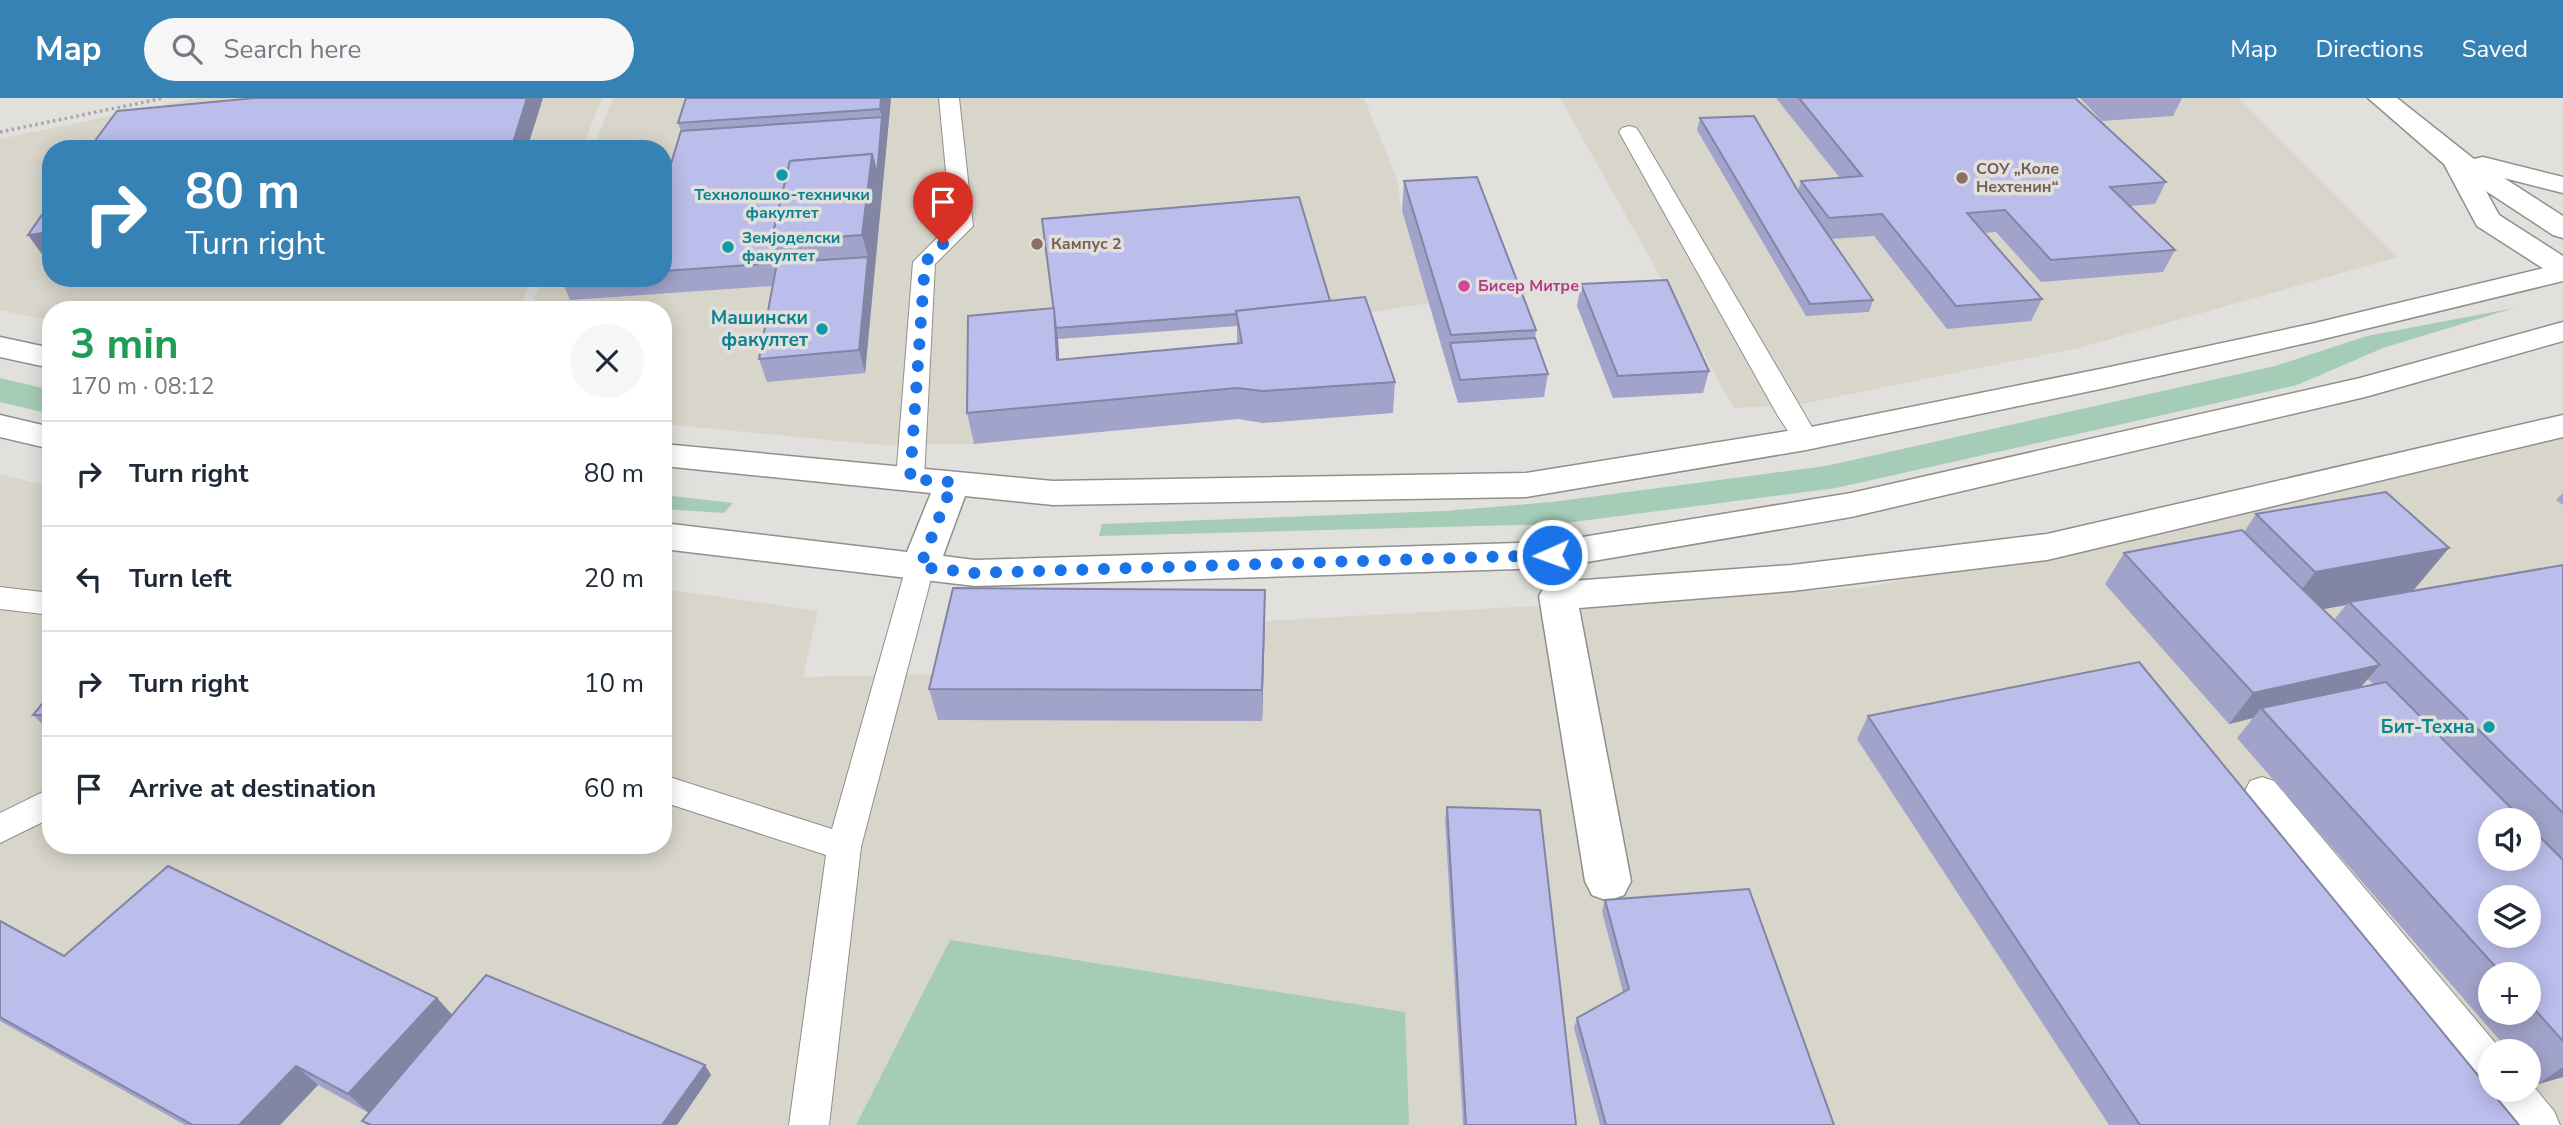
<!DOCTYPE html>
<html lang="en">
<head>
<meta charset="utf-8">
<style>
  body { margin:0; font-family:"Nunito Sans",sans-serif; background:#f6f6f7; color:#1f2937; height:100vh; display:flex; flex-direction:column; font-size:26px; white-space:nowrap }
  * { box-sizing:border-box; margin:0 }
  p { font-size:23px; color:#747a83 }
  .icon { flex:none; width:38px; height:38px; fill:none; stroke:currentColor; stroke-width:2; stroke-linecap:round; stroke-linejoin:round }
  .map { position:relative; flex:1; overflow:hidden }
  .sheet { position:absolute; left:42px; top:203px; width:630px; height:553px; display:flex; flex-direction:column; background:#fff; border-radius:28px; box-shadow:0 4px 18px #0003 }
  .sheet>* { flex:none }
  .banner { position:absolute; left:42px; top:42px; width:630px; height:147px; border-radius:28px; box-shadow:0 4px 18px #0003; background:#3782b5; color:#fff; overflow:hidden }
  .buttons { position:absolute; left:2478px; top:710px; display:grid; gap:14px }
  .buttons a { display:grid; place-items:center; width:63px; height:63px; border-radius:50%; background:#fff; box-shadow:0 4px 18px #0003; font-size:35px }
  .pin { position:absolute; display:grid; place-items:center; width:60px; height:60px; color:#fff; margin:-72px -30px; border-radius:50% 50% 50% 0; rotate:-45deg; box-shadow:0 0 7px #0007 }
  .pin .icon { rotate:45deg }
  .me { position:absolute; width:77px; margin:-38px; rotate:268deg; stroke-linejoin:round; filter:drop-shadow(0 0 5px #0008) }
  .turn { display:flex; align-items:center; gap:24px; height:147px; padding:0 28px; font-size:32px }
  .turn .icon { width:91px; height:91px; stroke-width:2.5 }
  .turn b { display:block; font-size:49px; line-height:60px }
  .round { display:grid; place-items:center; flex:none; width:74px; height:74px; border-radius:37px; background:#f6f6f7 }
  .summary { display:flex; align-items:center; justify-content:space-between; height:119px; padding:0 28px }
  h1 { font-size:42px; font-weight:700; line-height:52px; color:#1e9e55 }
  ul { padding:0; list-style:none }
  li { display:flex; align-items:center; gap:21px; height:105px; padding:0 28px; border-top:2px solid #e0e1e3 }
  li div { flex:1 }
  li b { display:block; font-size:26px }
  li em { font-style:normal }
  header { display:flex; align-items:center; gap:42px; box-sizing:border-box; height:98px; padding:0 35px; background:#3782b5; color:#fff }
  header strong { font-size:33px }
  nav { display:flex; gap:38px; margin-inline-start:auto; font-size:24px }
  .search { width:490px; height:63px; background:#f6f6f7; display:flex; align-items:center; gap:18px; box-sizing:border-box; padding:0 24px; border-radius:38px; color:#747a83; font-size:26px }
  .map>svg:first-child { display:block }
  .built { fill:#d8d5ca; fill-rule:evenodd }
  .green { fill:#a5ccb7 }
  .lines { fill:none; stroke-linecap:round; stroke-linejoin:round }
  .service-casing { stroke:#908f8c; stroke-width:2 }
  .minor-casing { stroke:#908f8c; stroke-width:3 }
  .secondary-casing { stroke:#908f8c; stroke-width:3 }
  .path { stroke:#a8a7a4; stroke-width:3.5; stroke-dasharray:2.5 3.5; stroke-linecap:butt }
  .service { fill:#fff; fill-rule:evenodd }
  .minor { fill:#fff; fill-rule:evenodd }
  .secondary { fill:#fff; fill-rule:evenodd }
  .wall { fill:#a1a3ca; fill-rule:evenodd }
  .shaded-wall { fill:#8385a4 }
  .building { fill:#bbbeeb; stroke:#8385a4; stroke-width:2; fill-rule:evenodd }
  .route { stroke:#1a73e8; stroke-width:12; stroke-dasharray:0 21.6 }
  .culture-dot { fill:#0f9aa8; stroke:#e1e0dc; stroke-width:2.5 }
  .education-dot { fill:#8d6e63; stroke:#e1e0dc; stroke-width:2.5 }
  .hotel-dot { fill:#d1479c; stroke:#e1e0dc; stroke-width:2.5 }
  .labels { text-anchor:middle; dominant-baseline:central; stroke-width:7; stroke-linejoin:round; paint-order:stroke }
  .far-education-label { font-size:16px; font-weight:bold; fill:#785e54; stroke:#e1e0dc; text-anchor:start }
  .far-culture-label { font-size:16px; font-weight:bold; fill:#0d838f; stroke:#e1e0dc }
  .far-hotel-label { font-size:16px; font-weight:bold; fill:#b23c85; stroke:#e1e0dc; text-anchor:start }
  .culture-label { font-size:19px; font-weight:bold; fill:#0d838f; stroke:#e1e0dc; text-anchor:end }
</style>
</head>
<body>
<header>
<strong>Map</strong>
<div class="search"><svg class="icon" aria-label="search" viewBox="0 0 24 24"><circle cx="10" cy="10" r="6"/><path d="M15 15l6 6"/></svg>Search here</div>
<nav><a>Map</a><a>Directions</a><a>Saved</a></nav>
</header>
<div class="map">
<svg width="2563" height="1027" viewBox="0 0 2563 1027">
  <rect width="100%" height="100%" fill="#e1e0dc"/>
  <!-- built -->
  <g class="built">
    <path d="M197 0H602L582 51H51V180H532L519 212H51V223L0 212V41Z"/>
    <path d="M613 0H1364L1398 84 1401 113 1429 205 1332 221 1058 241 974 346 881 347 663 326V212H530L542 180H663V51H593Z"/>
    <path d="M1560 0H2239L2398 159 2079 250 1796 307 1734 310Z"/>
    <path d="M2563 320V1027H0V376L51 389V747H663V491L818 513 803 579 948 576 960 521 1265 523 1864 490 2243 413ZM2490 723H2529V761H2490ZM2490 800H2529V838H2490ZM2490 877H2529V915H2490ZM2490 954H2529V992H2490Z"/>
  </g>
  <!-- green -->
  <g class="green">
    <path d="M2514 210 2383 250 2297 287 1836 390 1558 426 1099 438 1102 426 1444 413 1552 404 1826 368 2275 268 2367 238Z"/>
    <path d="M0 280 51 292V316L0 304Z"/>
    <path d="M663 397 733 405 724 415 663 411Z"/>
    <path d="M950 842 1405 914 1409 1027H856Z"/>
  </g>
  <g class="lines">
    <defs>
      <g id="service">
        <path d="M939 0H959L973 128 935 166 924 381 920 387 910 390 900 387 896 381 913 164 951 126Z"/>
        <path d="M1629 28 1636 30 1639 34 1819 341 1815 347 1806 350 1797 347 1778 318 1619 34 1622 30Z"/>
        <path d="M920 459 930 462 934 469 861 749 829 1027H789L826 757 663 704V677L832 731 906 469 910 462Z"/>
        <path d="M0 489 51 495V517L0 511Z"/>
        <path d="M2262 679 2274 683 2503 954H2490V985L2476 980 2250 703 2245 693 2250 683Z"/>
        <path d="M51 690V720L0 745V715Z"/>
        <path d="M2529 983 2554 1013 2560 1027H2515L2497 1005 2492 992H2529Z"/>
      </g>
      <g id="minor">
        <path d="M2368 0H2397L2474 61 2483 59 2563 79V95L2504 80 2563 118V140L2553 137 2486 93 2499 117 2563 158V172L2554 174 2544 171 2477 128 2444 66Z"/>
        <path d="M2563 317V339L2047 462 1792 493 1579 510 1631 783 1624 797 1608 803 1592 797 1585 783 1539 498 1545 488 1558 484 1792 467 2047 436Z"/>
      </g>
      <g id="secondary">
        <path d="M2557 167 2563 169V183L2311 244 2105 290 1806 352 1526 399 1053 407 965 398 943 458 975 462 1552 444 1851 395 2360 280 2563 224V243L2365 299 1851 419 1552 470 975 488 663 451V425L907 454 931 395 663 368V346L1053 383 1526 375 1806 330 2105 270 2311 226Z"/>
        <path d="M0 239 51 250V270L0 259Z"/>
        <path d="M0 317 51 329V351L0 339Z"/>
      </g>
    </defs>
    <!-- service casing -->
    <use href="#service" class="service-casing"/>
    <!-- minor casing -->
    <use href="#minor" class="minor-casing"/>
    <!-- secondary casing -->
    <use href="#secondary" class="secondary-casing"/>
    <!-- path -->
    <path class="path" d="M0 34 164 0"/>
    <!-- service -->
    <use href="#service" class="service"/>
    <!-- minor -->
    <use href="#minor" class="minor"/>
    <!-- secondary -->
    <use href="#secondary" class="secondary"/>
  </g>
  <!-- wall -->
  <g class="wall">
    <path d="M686 0H891L865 275 767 284 759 261 773 188 570 202 561 180H663V92L681 33 678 25Z"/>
    <path d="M1776 0H2075L2166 84 2155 106 2130 108 2175 152 2163 174 2041 184 1996 134 1984 135 2042 201 2031 223 1947 231 1874 138 1831 141 1873 202 1869 214 1806 218 1697 32 1700 20 1798 93 1801 83 1840 80Z"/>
    <path d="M2080 0H2182L2173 18 2102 23Z"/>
    <path d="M1404 83 1536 232 1535 240 1548 276 1544 299 1458 305 1402 113Z"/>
    <path d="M1581 186 1709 273 1703 295 1613 300 1577 208Z"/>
    <path d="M1330 203 1395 284 1393 315 1263 325 1238 321 974 346 967 315 1056 230ZM1237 228V245L1059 262 1058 241Z"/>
    <path d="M2563 395V407L2556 402Z"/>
    <path d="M2256 416 2449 450 2413 493 2563 467V979L2538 986 2529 975V954H2510L2237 640 2253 620 2229 626 2105 486 2124 455 2244 434ZM2346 507 2334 522 2323 511ZM2368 581 2374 587 2361 589ZM2490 723H2529V761ZM2490 877H2529V915H2490Z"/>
    <path d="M1265 523 1262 623 938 622 929 591Z"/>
    <path d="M33 617H51V629H45Z"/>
    <path d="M1868 618 2519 1027H2109L1857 641Z"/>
    <path d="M1447 709 1576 1027H1463L1445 721Z"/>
    <path d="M1605 802 1834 1027H1600L1574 930 1577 920 1623 894 1602 813Z"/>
    <path d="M0 823 64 858 437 900 452 917 705 967 711 977 677 1027H367L362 1023 380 1003 369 1015 318 987 280 1027H185L0 923Z"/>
  </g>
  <!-- shaded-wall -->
  <g class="shaded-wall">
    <path d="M527 0H543L527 51H511Z"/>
    <path d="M881 0H891L865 275 859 252 868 159 862 137 872 56 882 19 880 11Z"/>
    <path d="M51 134V158L44 159 28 137Z"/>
    <path d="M1054 210 1058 241 1061 293 1057 262Z"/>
    <path d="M2449 450 2411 495 2349 504 2346 507 2281 519 2315 474Z"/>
    <path d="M1265 492V523L1262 623V592Z"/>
    <path d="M2380 567 2353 598 2261 610 2253 620 2229 626 2253 595Z"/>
    <path d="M437 900 455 920 369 1015 348 996Z"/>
    <path d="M705 967 711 977 677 1027H662Z"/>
    <path d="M296 968 318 987 280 1027H239Z"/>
    <path d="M2563 969V979L2538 986Z"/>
  </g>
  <!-- building -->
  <g class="building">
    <path d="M255 0H527L511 51H89L117 13Z"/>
    <path d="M686 0H881L880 11 678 25Z"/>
    <path d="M1799 0H2075L2166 84 2110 89 2175 152 2051 162 2005 112 1967 115 2042 201 1956 208 1882 116 1829 120 1801 83 1862 78Z"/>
    <path d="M1754 18 1798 93 1873 202 1810 206 1700 20Z"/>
    <path d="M882 19 877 77 872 56 790 63 771 144 777 165 663 173V92L681 33Z"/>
    <path d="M872 56 862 137 771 144 790 63Z"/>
    <path d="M1477 79 1536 232 1451 237 1404 83Z"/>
    <path d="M1299 99 1330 203 1236 213 1237 216 1056 230 1042 121Z"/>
    <path d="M51 104V134L28 137Z"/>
    <path d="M868 159 859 252 759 261 777 165Z"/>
    <path d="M1667 182 1709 273 1618 278 1581 186Z"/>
    <path d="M1365 199 1395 284 1263 293 1237 290 967 315 968 218 1054 210 1057 262 1242 245 1236 213Z"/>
    <path d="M1535 240 1548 276 1460 282 1450 245Z"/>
    <path d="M2386 394 2449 450 2315 474 2256 416Z"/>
    <path d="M2242 432 2380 567 2253 595 2124 455Z"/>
    <path d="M2563 467V715L2349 504Z"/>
    <path d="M953 490 1265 492 1262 592 929 591Z"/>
    <path d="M2139 564 2490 992 2519 1027H2140L1868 618Z"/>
    <path d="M2386 584 2524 723H2490V761H2529V728L2563 762V943L2529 905V877H2503L2261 610ZM2490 800H2529V838H2490Z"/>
    <path d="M51 595V617H33Z"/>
    <path d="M1447 709 1540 712 1576 1027H1466Z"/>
    <path d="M168 768 437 900 348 996 296 968 239 1027H193L0 919V823L64 858Z"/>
    <path d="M1749 791 1834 1027H1606L1577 920 1629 891 1605 802Z"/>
    <path d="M486 877 705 967 662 1027H371L362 1023Z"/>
  </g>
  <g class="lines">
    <!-- route -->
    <path class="route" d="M943 146 925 164 910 381 953 384 920 469 975 475 1552 457"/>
  </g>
  <!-- markers -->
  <g class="culture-dot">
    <circle cx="782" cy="77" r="7"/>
    <circle cx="728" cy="149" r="7"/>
    <circle cx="822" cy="231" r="7"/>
    <circle cx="2489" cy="629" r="7"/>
  </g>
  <g class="education-dot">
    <circle cx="1962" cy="80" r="7"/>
    <circle cx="1037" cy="146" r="7"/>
  </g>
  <circle class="hotel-dot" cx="1464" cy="188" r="7"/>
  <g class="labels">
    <!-- far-education labels -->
    <g class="far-education-label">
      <text x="1976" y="71">СОУ „Коле<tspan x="1976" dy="18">Нехтенин“</tspan></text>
      <text x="1051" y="146">Кампус 2</text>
    </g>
    <!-- far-culture labels -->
    <g class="far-culture-label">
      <text x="782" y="97">Технолошко-технички<tspan x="782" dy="18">факултет</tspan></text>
      <text x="742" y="140" text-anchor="start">Земјоделски<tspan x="742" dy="18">факултет</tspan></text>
    </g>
    <!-- far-hotel labels -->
    <g class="far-hotel-label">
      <text x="1478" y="188">Бисер Митре</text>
    </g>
    <!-- culture labels -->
    <g class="culture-label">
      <text x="808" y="220">Машински<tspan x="808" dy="22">факултет</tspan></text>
      <text x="2475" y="629">Бит-Техна</text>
    </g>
  </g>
</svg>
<div class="buttons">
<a><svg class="icon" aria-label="sound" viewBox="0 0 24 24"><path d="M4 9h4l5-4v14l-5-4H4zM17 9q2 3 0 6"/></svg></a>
<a><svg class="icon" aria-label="layers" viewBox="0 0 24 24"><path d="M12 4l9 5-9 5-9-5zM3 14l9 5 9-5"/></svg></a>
<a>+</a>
<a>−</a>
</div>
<div class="pin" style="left:943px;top:146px;background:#d93025"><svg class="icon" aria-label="arrive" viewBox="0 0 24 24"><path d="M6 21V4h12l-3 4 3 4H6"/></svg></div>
<svg class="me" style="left:1552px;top:457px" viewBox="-20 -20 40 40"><circle r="17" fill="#1a73e8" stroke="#fff" stroke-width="3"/><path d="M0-11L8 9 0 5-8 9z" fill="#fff"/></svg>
<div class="banner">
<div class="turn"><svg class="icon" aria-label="right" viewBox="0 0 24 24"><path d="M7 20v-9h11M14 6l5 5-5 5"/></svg><div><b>80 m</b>Turn right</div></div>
</div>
<section class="sheet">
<div class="summary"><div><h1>3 min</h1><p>170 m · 08:12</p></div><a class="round"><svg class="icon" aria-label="close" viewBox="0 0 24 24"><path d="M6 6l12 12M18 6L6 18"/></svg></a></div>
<ul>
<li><svg class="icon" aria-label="right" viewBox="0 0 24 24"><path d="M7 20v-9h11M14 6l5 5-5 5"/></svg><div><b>Turn right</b></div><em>80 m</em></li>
<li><svg class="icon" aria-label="left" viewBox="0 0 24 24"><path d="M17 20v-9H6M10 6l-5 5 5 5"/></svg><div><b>Turn left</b></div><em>20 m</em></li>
<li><svg class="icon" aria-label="right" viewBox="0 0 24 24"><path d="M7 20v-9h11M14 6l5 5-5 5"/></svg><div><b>Turn right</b></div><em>10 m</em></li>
<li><svg class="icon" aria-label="arrive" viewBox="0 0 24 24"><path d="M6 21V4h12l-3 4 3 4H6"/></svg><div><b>Arrive at destination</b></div><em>60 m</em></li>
</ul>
</section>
</div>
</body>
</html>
